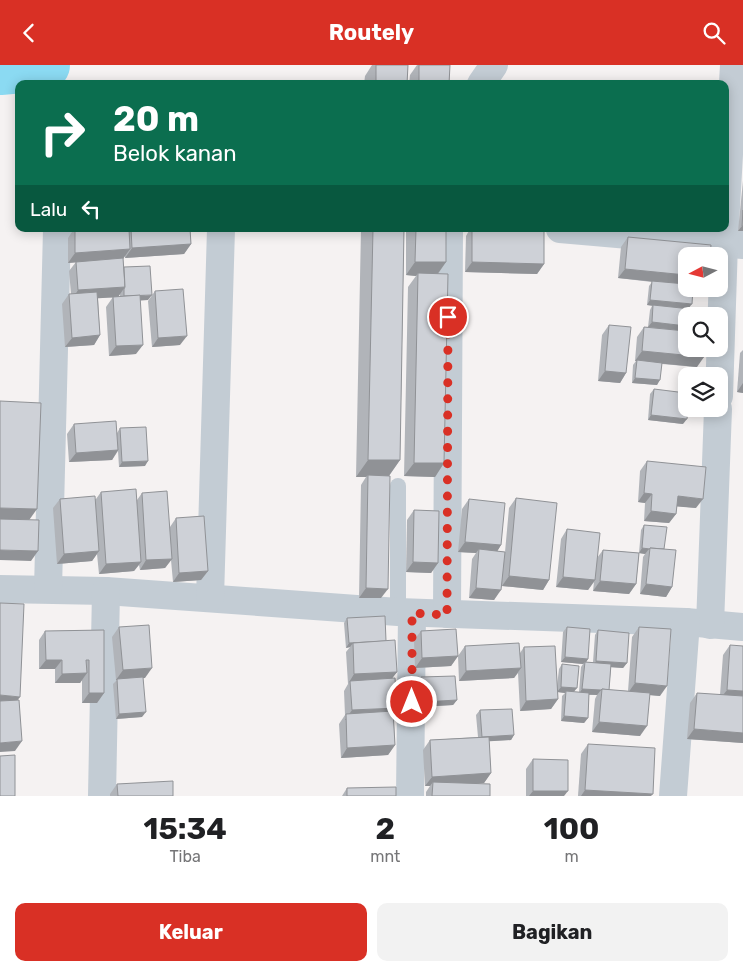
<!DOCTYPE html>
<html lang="id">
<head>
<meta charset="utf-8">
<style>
  body { margin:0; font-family:Rubik,sans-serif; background:#f2f2f2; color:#202124; height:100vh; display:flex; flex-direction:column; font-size:19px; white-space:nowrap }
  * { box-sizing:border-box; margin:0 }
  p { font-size:16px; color:#757577 }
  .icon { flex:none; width:28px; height:28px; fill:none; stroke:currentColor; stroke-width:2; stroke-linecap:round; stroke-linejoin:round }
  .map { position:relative; height:731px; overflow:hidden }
  .side { display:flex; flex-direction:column; background:#fff; flex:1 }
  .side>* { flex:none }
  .hud { position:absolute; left:15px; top:15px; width:714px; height:152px; border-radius:10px; box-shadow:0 2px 12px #0003; background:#0b6e4f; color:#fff; overflow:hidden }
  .needle { width:32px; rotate:263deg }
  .tools { position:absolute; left:678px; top:182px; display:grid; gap:10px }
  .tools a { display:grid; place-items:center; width:50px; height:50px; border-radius:10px; background:#fff; box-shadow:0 2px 12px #0003; font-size:25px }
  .pin { position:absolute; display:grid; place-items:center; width:42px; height:42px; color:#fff; margin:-21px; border:2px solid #fff; border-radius:50%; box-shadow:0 1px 5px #0007 }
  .me { position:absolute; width:55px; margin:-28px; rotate:0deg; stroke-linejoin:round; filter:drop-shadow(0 0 4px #0008) }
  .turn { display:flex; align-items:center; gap:18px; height:105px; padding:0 15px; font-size:22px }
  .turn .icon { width:65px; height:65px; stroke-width:2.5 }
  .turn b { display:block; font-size:35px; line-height:42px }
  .then { display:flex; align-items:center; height:48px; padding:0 15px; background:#0003; gap:10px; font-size:19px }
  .eta { display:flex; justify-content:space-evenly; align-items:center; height:85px; text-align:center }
  .eta b { font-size:30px; font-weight:700; line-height:35px }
  .cta { display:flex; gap:10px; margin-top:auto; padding:10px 15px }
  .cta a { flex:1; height:58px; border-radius:10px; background:#d93025; color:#fff; font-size:20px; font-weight:700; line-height:58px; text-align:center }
  .cta a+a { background:#f2f2f2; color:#202124 }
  header { display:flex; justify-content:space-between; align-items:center; height:65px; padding:0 15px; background:#d93025; color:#fff; font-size:22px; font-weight:700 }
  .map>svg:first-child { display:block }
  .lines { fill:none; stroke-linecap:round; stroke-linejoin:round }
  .river { stroke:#8bdaf2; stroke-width:52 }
  .lane { stroke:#c3ccd4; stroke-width:16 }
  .street { stroke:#c3ccd4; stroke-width:28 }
  .wall { fill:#b1b4b9 }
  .shaded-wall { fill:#909296 }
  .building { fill:#ced1d7; stroke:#909296 }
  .route { stroke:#d93025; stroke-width:9; stroke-dasharray:0 16.2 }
</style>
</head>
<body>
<header><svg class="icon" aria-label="back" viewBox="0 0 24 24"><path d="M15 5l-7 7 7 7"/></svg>Routely<svg class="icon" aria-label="search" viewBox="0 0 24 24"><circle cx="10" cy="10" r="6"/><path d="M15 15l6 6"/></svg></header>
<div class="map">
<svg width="743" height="731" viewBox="0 0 743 731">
  <rect width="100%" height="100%" fill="#f5f2f2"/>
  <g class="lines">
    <!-- river -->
    <path class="river" d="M0 4 44 0"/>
    <!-- lane -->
    <g class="lane">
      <path d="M57 169 130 164"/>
      <path d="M398 547V421"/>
    </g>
    <!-- street -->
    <g class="street">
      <path d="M481 19 494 0"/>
      <path d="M560 164 743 180"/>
      <path d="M719 331 724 178 734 0"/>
      <path d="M0 524 106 526 398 547 686 557 743 562"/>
      <path d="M48 524 57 164"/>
      <path d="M210 533 221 164"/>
      <path d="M447 549 449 164"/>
      <path d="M710 560 718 344"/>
      <path d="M102 731 106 526"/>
      <path d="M410 731 412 548"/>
      <path d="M673 731 686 557"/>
    </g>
  </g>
  <!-- wall -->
  <g class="wall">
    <path d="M372 0H408L407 19H364L365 11Z"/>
    <path d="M417 0H450L449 19H409L410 10Z"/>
    <path d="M743 116V166H738Z"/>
    <path d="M74 164 129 165V164H190L191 179 184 189 125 193V190L123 194 124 202 148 235H140L136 289 109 291 106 242 113 232H120V229L118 232 98 233 100 270 94 280 65 282 62 239 69 229H71L69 206 76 197 68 198V173Z"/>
    <path d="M361 164H404L400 395 389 411 381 533H359L361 420 366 412H356Z"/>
    <path d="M406 164H446V197L438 209 444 398 435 412 404 411 408 222 416 211 406 210Z"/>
    <path d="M470 164H544V199L537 209 465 207 466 171Z"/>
    <path d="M628 172 686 191 689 243 686 251 697 302 662 299 657 320 632 318 633 300 636 296H635L637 272 644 262H648L650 245 652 241 647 240 649 221 652 217 618 213 621 182Z"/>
    <path d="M155 226 180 280 152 282 148 236Z"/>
    <path d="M609 260 626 308 620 318 598 316 602 270Z"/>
    <path d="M743 285V328L737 327 740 288Z"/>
    <path d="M654 324 683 359 648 355 650 329Z"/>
    <path d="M74 359 117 368 120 363 145 401 119 402 118 386 112 395 69 397 67 369Z"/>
    <path d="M647 396 696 443 677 441 676 449 669 458 644 456 645 438 638 437 640 406Z"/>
    <path d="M101 427 137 435 142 428 170 462 176 453 208 506 201 515 173 517 171 495 165 503 140 505 139 500 134 506 99 509 97 489 92 496 57 499 53 443 60 434H96Z"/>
    <path d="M516 433 549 515 543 525 502 521 494 535 469 533 472 494 476 488 458 487 462 444 469 434 501 480 497 486 505 487 509 443Z"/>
    <path d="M414 445 438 498 431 508 406 507 407 455Z"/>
    <path d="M644 460 664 484 672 522 666 532 640 529 643 492 645 489 639 488 636 519 629 529 593 526 594 517 588 525 556 522 561 474 567 464 597 493 603 485 639 488 641 465Z"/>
    <path d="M347 553 386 576 397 607 392 613 395 680 388 690 341 693 339 659 345 650 344 626 348 619 346 587 350 582 346 583 344 558Z"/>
    <path d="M119 562 145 613H143L142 652 116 654 113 619 117 615H116L112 572Z"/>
    <path d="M567 562 588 594 586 597H593L595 570 598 565 627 598 623 603 611 602 609 625 628 626 632 572 639 562 660 631 649 630 640 671 592 667 595 634 597 630H589L588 653 584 658 561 656 562 631 565 628 558 627V634L551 644 520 646 518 608 514 613 459 616 458 591 465 581 520 588 524 582 557 621 559 604 562 599 574 627H579L581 602 583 599 561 597 563 567Z"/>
    <path d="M104 565V628L97 638H82V615L80 618H55V604H39V575L45 566Z"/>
    <path d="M421 566 458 591 451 601 415 603 414 575Z"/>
    <path d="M730 580 743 678 687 674 690 638 697 628 720 630 723 590Z"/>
    <path d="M421 612 457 635 453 640 419 642 418 617Z"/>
    <path d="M480 645 514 670 511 675 489 676 491 708 484 718H479L490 731H426V727L430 721H425L423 685 430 675 478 672 476 650Z"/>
    <path d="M588 679 651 731H578L581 689Z"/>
    <path d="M533 694 564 731H526V704Z"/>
    <path d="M117 719 173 731H110V729Z"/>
    <path d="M347 723 396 731H342Z"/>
  </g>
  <!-- shaded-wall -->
  <g class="shaded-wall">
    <path d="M742 161H743V166H738Z"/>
    <path d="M191 179 184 189 125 193 132 183Z"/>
    <path d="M130 184 123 194 68 198 75 188Z"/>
    <path d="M415 197H446L436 211 418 208 416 211 406 210Z"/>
    <path d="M472 197 544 199 537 209 465 207Z"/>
    <path d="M625 204 686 210V220L618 213Z"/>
    <path d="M125 222 118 232 72 235 78 225Z"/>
    <path d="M152 230 148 235 121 237 124 232Z"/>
    <path d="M650 235 692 239 688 244 647 240Z"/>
    <path d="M652 257 686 261V266L648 262Z"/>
    <path d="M100 270 94 280 65 282 72 273Z"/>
    <path d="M187 271 180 280 152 282 158 273Z"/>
    <path d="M143 280 136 289 109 291 116 281Z"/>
    <path d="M642 286 704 292 697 302 635 296Z"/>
    <path d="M605 306 626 308 620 318 598 316Z"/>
    <path d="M635 313 660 315 657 320 632 318Z"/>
    <path d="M743 318V328L737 327Z"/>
    <path d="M651 350 687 354 683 359 648 355Z"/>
    <path d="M118 385 112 395 69 397 76 388Z"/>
    <path d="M368 395H400L388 412 368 410 366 412H356Z"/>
    <path d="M148 396 145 401 119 402 122 397Z"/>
    <path d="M414 398H444L435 412 404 411Z"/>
    <path d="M644 428 652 429 645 438 638 437Z"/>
    <path d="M678 431 703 434 696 443 671 441Z"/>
    <path d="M0 443 37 444 27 458 0 457Z"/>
    <path d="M651 446 676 449 669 458 644 456Z"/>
    <path d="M465 477 501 480 495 490 479 484 476 488 458 487Z"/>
    <path d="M642 483 649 484 645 489 639 488Z"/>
    <path d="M0 485 38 486 31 496 0 495Z"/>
    <path d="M99 486 92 496 57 499 64 489Z"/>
    <path d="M172 494 165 503 140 505 146 495Z"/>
    <path d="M141 497 134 506 99 509 106 499Z"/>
    <path d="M413 497 438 498 431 508 406 507Z"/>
    <path d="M208 506 201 515 173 517 179 508Z"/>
    <path d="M509 511 549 515 543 525 502 521Z"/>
    <path d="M563 512 595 515 588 525 556 522Z"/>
    <path d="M600 516 636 519 629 529 593 526Z"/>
    <path d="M646 519 672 522 666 532 640 529Z"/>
    <path d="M366 523 388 524 381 533H359Z"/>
    <path d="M476 523 501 525 494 535 469 533Z"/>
    <path d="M386 576 353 578 350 582 346 583 349 578Z"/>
    <path d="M458 591 451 601 415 603 422 593Z"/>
    <path d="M565 592 588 594 585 599V597L583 599 561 597Z"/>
    <path d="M46 595H62L55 604H39Z"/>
    <path d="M596 596 627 598 623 603 593 601Z"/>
    <path d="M152 603 145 613 116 615 123 605Z"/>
    <path d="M521 603 514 613 459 616 466 606Z"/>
    <path d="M397 607 390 616H350L348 619 354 609Z"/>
    <path d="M87 608 80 618H55L62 609Z"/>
    <path d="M635 618 667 621 660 631 628 628Z"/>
    <path d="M561 622 577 623 573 628 566 626 565 628 557 627Z"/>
    <path d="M582 624 601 625 597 630 579 629Z"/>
    <path d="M727 625 743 626V636L720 634Z"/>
    <path d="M89 628H104L97 638H82Z"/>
    <path d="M0 630 20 632 13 641H0Z"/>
    <path d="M558 634 551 644 520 646 526 636Z"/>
    <path d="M457 635 453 640 419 642 423 637Z"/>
    <path d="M397 643 390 652 345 655 352 645Z"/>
    <path d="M146 647 142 652 116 654 119 649Z"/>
    <path d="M564 651 588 653 584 658 561 656Z"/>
    <path d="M599 657 647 661 640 671 592 667Z"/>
    <path d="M694 664 743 668V678L687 674Z"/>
    <path d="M514 670 511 675 478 677 482 672Z"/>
    <path d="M22 676 15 686 0 687V678Z"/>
    <path d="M395 680 388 690 341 693 347 683Z"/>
    <path d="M491 708 484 718 433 721V717L430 721H425L432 712Z"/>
    <path d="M585 725 653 729 651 731H581Z"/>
    <path d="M533 726H568L564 731H529Z"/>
  </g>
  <!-- building -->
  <g class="building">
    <path d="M376 0H408L407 19H376Z"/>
    <path d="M419 0H450L449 19H419Z"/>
    <path d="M743 145V161H742Z"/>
    <path d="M75 164H129L130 184 75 188Z"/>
    <path d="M131 164H190L191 179 132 183Z"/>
    <path d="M373 164H404L400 395H368Z"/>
    <path d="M416 164H446V197H415Z"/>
    <path d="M472 164H544V199L472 197Z"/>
    <path d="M628 172 711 180 710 191H686V210L625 204Z"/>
    <path d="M123 193 125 222 78 225 76 197Z"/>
    <path d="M150 201 152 230 124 231V224L125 222 124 202Z"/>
    <path d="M418 208 448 209 444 398H414Z"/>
    <path d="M652 216 686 219V224H693L692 239 650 235Z"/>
    <path d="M183 224 187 271 158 273 155 226Z"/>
    <path d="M97 227 100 270 72 273 69 229Z"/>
    <path d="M140 230 143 280 116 281 113 232Z"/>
    <path d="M653 240 700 245V251H686V261L652 257Z"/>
    <path d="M609 260 631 262 626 308 605 306Z"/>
    <path d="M644 262 686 266V284H705L704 292 642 286Z"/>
    <path d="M637 295 662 298 660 315 635 313Z"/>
    <path d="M654 324 686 328V344H688L687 354 651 350Z"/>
    <path d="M0 336 41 338 37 444 0 443Z"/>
    <path d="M116 356 118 385 76 388 74 359Z"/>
    <path d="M146 362 148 396 122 397 120 363Z"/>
    <path d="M647 396 706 402 703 434 678 431 676 449 651 446 652 429 644 428Z"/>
    <path d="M368 410 390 411 388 524 366 523Z"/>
    <path d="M136 424 141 497 106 499 101 427Z"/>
    <path d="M167 426 172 494 146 495 142 428Z"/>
    <path d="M95 431 99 486 64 489 60 434Z"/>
    <path d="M516 433 557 438 549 515 509 511Z"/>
    <path d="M469 434 505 438 501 480 465 477Z"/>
    <path d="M414 445 439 446 438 498 413 497Z"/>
    <path d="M204 451 208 506 179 508 176 453Z"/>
    <path d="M0 454 39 455 38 486 0 485Z"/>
    <path d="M644 460 667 462 664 484 650 483V484L642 483Z"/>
    <path d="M567 464 600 468 595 515 563 512Z"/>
    <path d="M650 483 676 485 672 522 646 519Z"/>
    <path d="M479 484 505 487 501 525 476 523Z"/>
    <path d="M603 485 639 488 636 519 600 516Z"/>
    <path d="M0 538 24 539 20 632 0 630Z"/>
    <path d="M385 551 386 576 349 578 347 553Z"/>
    <path d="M149 560 152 603 123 605 119 562Z"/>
    <path d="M567 562 590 564 588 594 565 592Z"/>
    <path d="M639 562 671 564 667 621 635 618Z"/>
    <path d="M456 564 458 591 422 593 421 566Z"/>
    <path d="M104 565V628H89V595H86L87 608 62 609V595H46L45 566Z"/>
    <path d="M598 565 629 568 627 598 596 596Z"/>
    <path d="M395 575 397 607 354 609 353 578Z"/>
    <path d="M519 578 521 603 466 606 465 581Z"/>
    <path d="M730 580 743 581V626L727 625Z"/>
    <path d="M555 581 558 634 526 636 524 582Z"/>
    <path d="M585 597 611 599 609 625 602 624 601 625 582 624Z"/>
    <path d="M562 599 579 601 577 623 561 622Z"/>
    <path d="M455 611 457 635 423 637 421 612Z"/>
    <path d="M143 612 146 647 119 649 117 614Z"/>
    <path d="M395 613 397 643 352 645 350 616Z"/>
    <path d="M602 624 650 628 647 661 599 657Z"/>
    <path d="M566 626 589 628 588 653 564 651Z"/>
    <path d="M697 628 743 631V668L694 664Z"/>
    <path d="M19 635 22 676 0 678V636Z"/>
    <path d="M512 644 514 670 482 672 480 645Z"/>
    <path d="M393 646 395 680 347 683 346 649Z"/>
    <path d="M489 672 491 708 432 712 430 675Z"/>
    <path d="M588 679 655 683 653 729 585 725Z"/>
    <path d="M15 690V731H0V691Z"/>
    <path d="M533 694 568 695V726H533Z"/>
    <path d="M173 716V731H118L117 719Z"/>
    <path d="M433 717 490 719V731H432Z"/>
    <path d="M396 722V731H347V723Z"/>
  </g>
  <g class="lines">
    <!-- route -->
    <path class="route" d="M412 637V548L447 550 448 252"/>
  </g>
</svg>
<div class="tools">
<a><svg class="needle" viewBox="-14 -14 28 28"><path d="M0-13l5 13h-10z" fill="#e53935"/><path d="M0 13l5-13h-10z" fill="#757577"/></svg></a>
<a><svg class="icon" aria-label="search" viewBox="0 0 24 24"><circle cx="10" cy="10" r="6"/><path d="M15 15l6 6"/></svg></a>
<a><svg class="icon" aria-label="layers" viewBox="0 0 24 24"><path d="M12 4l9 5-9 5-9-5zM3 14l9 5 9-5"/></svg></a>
</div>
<div class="pin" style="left:448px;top:252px;background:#d93025"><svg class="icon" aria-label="arrive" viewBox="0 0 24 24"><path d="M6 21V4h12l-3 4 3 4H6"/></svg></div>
<svg class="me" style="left:412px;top:637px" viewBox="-20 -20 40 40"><circle r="17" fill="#d93025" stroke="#fff" stroke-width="3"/><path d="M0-11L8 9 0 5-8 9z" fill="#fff"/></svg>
<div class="hud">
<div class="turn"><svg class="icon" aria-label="right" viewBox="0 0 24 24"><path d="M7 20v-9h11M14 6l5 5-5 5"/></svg><div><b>20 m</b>Belok kanan</div></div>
<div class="then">Lalu<svg class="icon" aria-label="left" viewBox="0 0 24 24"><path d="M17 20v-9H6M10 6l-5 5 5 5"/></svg></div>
</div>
</div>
<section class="side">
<div class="eta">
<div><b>15:34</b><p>Tiba</p></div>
<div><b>2</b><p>mnt</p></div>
<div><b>100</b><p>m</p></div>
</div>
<div class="cta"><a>Keluar</a><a>Bagikan</a></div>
</section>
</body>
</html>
